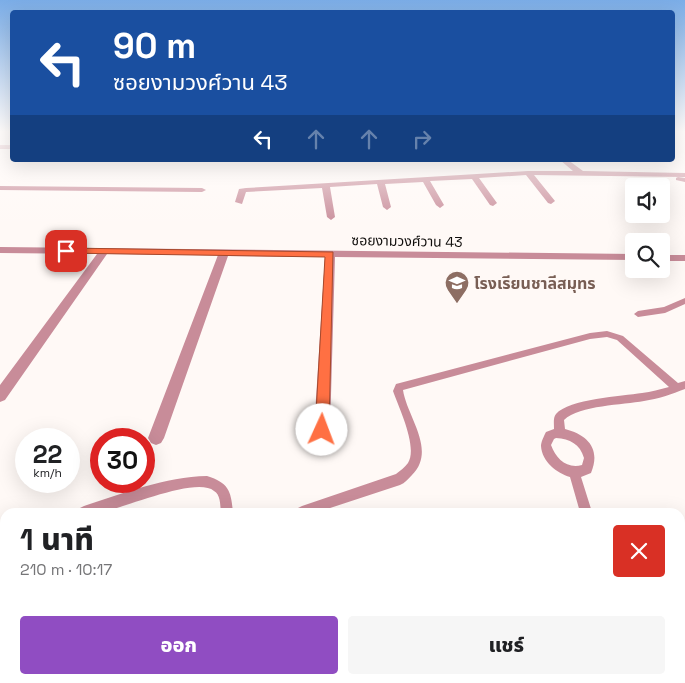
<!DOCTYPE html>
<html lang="th">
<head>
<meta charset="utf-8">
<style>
  body { margin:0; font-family:"Space Grotesk","Noto Sans Thai",sans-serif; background:#f6f6f6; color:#202124; height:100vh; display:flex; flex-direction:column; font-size:19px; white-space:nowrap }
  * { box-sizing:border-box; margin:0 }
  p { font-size:16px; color:#757577 }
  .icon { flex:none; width:28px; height:28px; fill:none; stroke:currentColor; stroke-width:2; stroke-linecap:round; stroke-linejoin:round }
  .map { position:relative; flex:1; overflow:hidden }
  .panel { position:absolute; left:0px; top:508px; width:685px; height:176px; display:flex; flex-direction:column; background:#fff; border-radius:15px 15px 0 0; box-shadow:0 5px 20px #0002 }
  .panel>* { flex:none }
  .top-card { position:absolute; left:10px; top:10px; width:665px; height:152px; border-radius:5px; box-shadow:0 5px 20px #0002; background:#1a4fa0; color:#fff; overflow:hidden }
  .buttons { position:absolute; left:625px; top:178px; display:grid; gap:10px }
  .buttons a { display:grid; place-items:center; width:45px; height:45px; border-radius:5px; background:#fff; box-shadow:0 5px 20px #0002; font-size:25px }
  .speed { position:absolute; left:15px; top:428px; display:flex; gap:10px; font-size:25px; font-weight:700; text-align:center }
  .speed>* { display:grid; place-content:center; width:65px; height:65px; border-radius:50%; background:#fff; box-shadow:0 5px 20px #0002; line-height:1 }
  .speed small { font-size:12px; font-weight:400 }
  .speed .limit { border:8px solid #d22; background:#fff; color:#111 }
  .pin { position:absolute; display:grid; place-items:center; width:42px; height:42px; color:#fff; margin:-21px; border-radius:10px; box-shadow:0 2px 8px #0006 }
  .me { position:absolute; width:55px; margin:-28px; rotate:2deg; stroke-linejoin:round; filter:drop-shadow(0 0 4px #0008) }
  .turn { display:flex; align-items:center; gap:18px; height:105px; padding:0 20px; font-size:22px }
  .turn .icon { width:65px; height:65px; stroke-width:2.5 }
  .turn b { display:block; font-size:35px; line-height:42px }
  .lanes { display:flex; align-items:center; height:48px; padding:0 20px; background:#0003; justify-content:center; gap:25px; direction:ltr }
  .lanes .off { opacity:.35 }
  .round { display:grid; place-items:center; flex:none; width:52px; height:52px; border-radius:5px; background:#f6f6f6 }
  .summary { display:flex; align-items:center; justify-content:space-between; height:85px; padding:0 20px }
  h1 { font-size:30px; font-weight:800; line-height:38px }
  .cta { display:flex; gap:10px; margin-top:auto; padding:10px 20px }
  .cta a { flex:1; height:58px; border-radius:5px; background:#904dc2; color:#fff; font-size:20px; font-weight:800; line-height:58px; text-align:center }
  .cta a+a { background:#f6f6f6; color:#202124 }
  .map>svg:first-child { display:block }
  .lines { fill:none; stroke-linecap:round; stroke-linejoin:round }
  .lane { fill:#c88c99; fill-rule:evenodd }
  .street { fill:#c88c99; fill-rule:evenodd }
  .route { fill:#ff7043; stroke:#a6492c }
  .labels { text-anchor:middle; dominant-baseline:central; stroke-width:4; stroke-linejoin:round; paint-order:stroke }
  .far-street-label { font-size:14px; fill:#100e0c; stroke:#fff9f6 }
  .education-label { font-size:16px; font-weight:bold; fill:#785e54; stroke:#fff9f6; text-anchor:start }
</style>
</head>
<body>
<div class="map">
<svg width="685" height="683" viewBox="0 0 685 683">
  <rect width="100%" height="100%" fill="#fff9f6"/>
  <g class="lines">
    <!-- lane -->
    <g class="lane">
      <path d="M678 177 685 178V182L676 180V178Z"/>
      <path d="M685 298V304L665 313 638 317 634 314 638 311 664 307Z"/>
      <path d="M607 331 623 336 678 383 685 381V389C672 394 658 399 644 401 623 405 580 405 564 420L565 429C588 435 601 449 591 473L581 477 592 512H580L570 477C557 473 542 462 541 446 541 442 544 436 546 432L554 429C554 423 553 418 556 414 569 399 622 396 642 393 651 392 660 389 669 387L617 340 607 337 590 339 403 390C407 417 437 450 412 475 408 479 405 483 400 485L318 512H296L298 508 302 506 396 474C400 471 405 467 408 463 418 447 399 408 393 391L396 384 590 333ZM556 438C570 439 580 444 584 458L582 465C567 469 556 459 551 445L554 439Z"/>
      <path d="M207 476C229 483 231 491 233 512H221C220 506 221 495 214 491 196 476 123 509 101 512 94 514 84 513 78 512L80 508 84 506C124 493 165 477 207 476Z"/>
      <path d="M5 531V543L0 545V533Z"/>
      <path d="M188 679H214L212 683H186Z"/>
    </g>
    <!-- street -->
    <g class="street">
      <rect x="0" y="145" width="12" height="4"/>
      <path d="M560 160H568L583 171 685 173V177L534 175 555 201 551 204 548 203 526 175 479 178 497 203 493 206 490 205 472 179 430 181 444 205 440 208 436 205 423 182 385 184 391 207 387 210 383 207 377 184 330 187 335 217 331 220 327 217 322 188 246 192 242 204 235 202 239 189 246 188 528 171H573Z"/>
      <path d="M0 186 202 188 206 190 202 192 0 190Z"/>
      <path d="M0 247 634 254V260L335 257 330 430 327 435 322 437 317 435 314 430 325 257 228 256 164 438 161 443 156 445 151 443 148 438 218 255 107 254 5 400 0 402V385L97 254 0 253Z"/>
      <rect x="661" y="255" width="24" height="6"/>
      <path d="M685 636V659L680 661V638Z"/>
      <path d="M600 679H629L627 683H598Z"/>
    </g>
  </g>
  <!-- sky -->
  <linearGradient id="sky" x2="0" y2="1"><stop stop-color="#7bade7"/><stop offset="0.58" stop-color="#fffcfb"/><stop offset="1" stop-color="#fffcfb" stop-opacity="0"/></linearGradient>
  <rect width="685" height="227" fill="url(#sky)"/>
  <!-- route -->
  <path class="route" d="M66 248 333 252 329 430 327 435 322 436 317 435 315 430 325 257 63 253 62 251Z"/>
  <!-- icons -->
  <defs>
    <symbol id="school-pin" viewBox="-11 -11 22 30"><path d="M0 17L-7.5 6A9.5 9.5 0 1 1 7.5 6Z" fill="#8d6e63" stroke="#fff9f6"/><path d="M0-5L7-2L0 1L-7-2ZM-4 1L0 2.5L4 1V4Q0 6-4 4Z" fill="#fff"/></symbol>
  </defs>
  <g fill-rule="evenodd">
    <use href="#school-pin" x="443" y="269" width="28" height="38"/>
  </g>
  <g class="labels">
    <!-- far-street labels -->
    <g class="far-street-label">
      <text transform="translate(407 241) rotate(1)">ซอยงามวงศ์วาน 43</text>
    </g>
    <!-- education labels -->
    <g class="education-label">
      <text x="474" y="283">โรงเรียนชาลีสมุทร</text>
    </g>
  </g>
</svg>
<div class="buttons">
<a><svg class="icon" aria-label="sound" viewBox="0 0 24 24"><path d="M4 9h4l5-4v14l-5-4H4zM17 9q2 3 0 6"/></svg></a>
<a><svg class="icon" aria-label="search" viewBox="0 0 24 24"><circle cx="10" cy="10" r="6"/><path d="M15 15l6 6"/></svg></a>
</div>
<div class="speed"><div>22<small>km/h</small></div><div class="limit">30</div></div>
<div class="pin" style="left:66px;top:251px;background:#d93025"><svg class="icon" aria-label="arrive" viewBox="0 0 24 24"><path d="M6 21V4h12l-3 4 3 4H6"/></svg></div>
<svg class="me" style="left:322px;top:430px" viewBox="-20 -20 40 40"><circle r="19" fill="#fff"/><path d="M0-13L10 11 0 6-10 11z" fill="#ff7043"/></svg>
<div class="top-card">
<div class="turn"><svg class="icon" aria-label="left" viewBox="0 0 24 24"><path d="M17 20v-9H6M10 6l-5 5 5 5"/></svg><div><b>90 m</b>ซอยงามวงศ์วาน 43</div></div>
<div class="lanes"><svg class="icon" aria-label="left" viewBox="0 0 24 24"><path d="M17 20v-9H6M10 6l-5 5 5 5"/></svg><svg class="icon off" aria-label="ahead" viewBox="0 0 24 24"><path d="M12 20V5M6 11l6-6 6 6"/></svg><svg class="icon off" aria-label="ahead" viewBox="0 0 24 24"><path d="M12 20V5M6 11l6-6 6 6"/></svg><svg class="icon off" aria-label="right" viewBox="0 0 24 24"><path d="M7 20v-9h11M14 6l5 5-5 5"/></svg></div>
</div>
<section class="panel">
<div class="summary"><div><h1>1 นาที</h1><p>210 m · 10:17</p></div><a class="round" style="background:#d93025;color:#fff"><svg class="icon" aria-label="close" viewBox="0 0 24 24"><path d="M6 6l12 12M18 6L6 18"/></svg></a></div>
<div class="cta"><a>ออก</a><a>แชร์</a></div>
</section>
</div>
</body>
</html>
